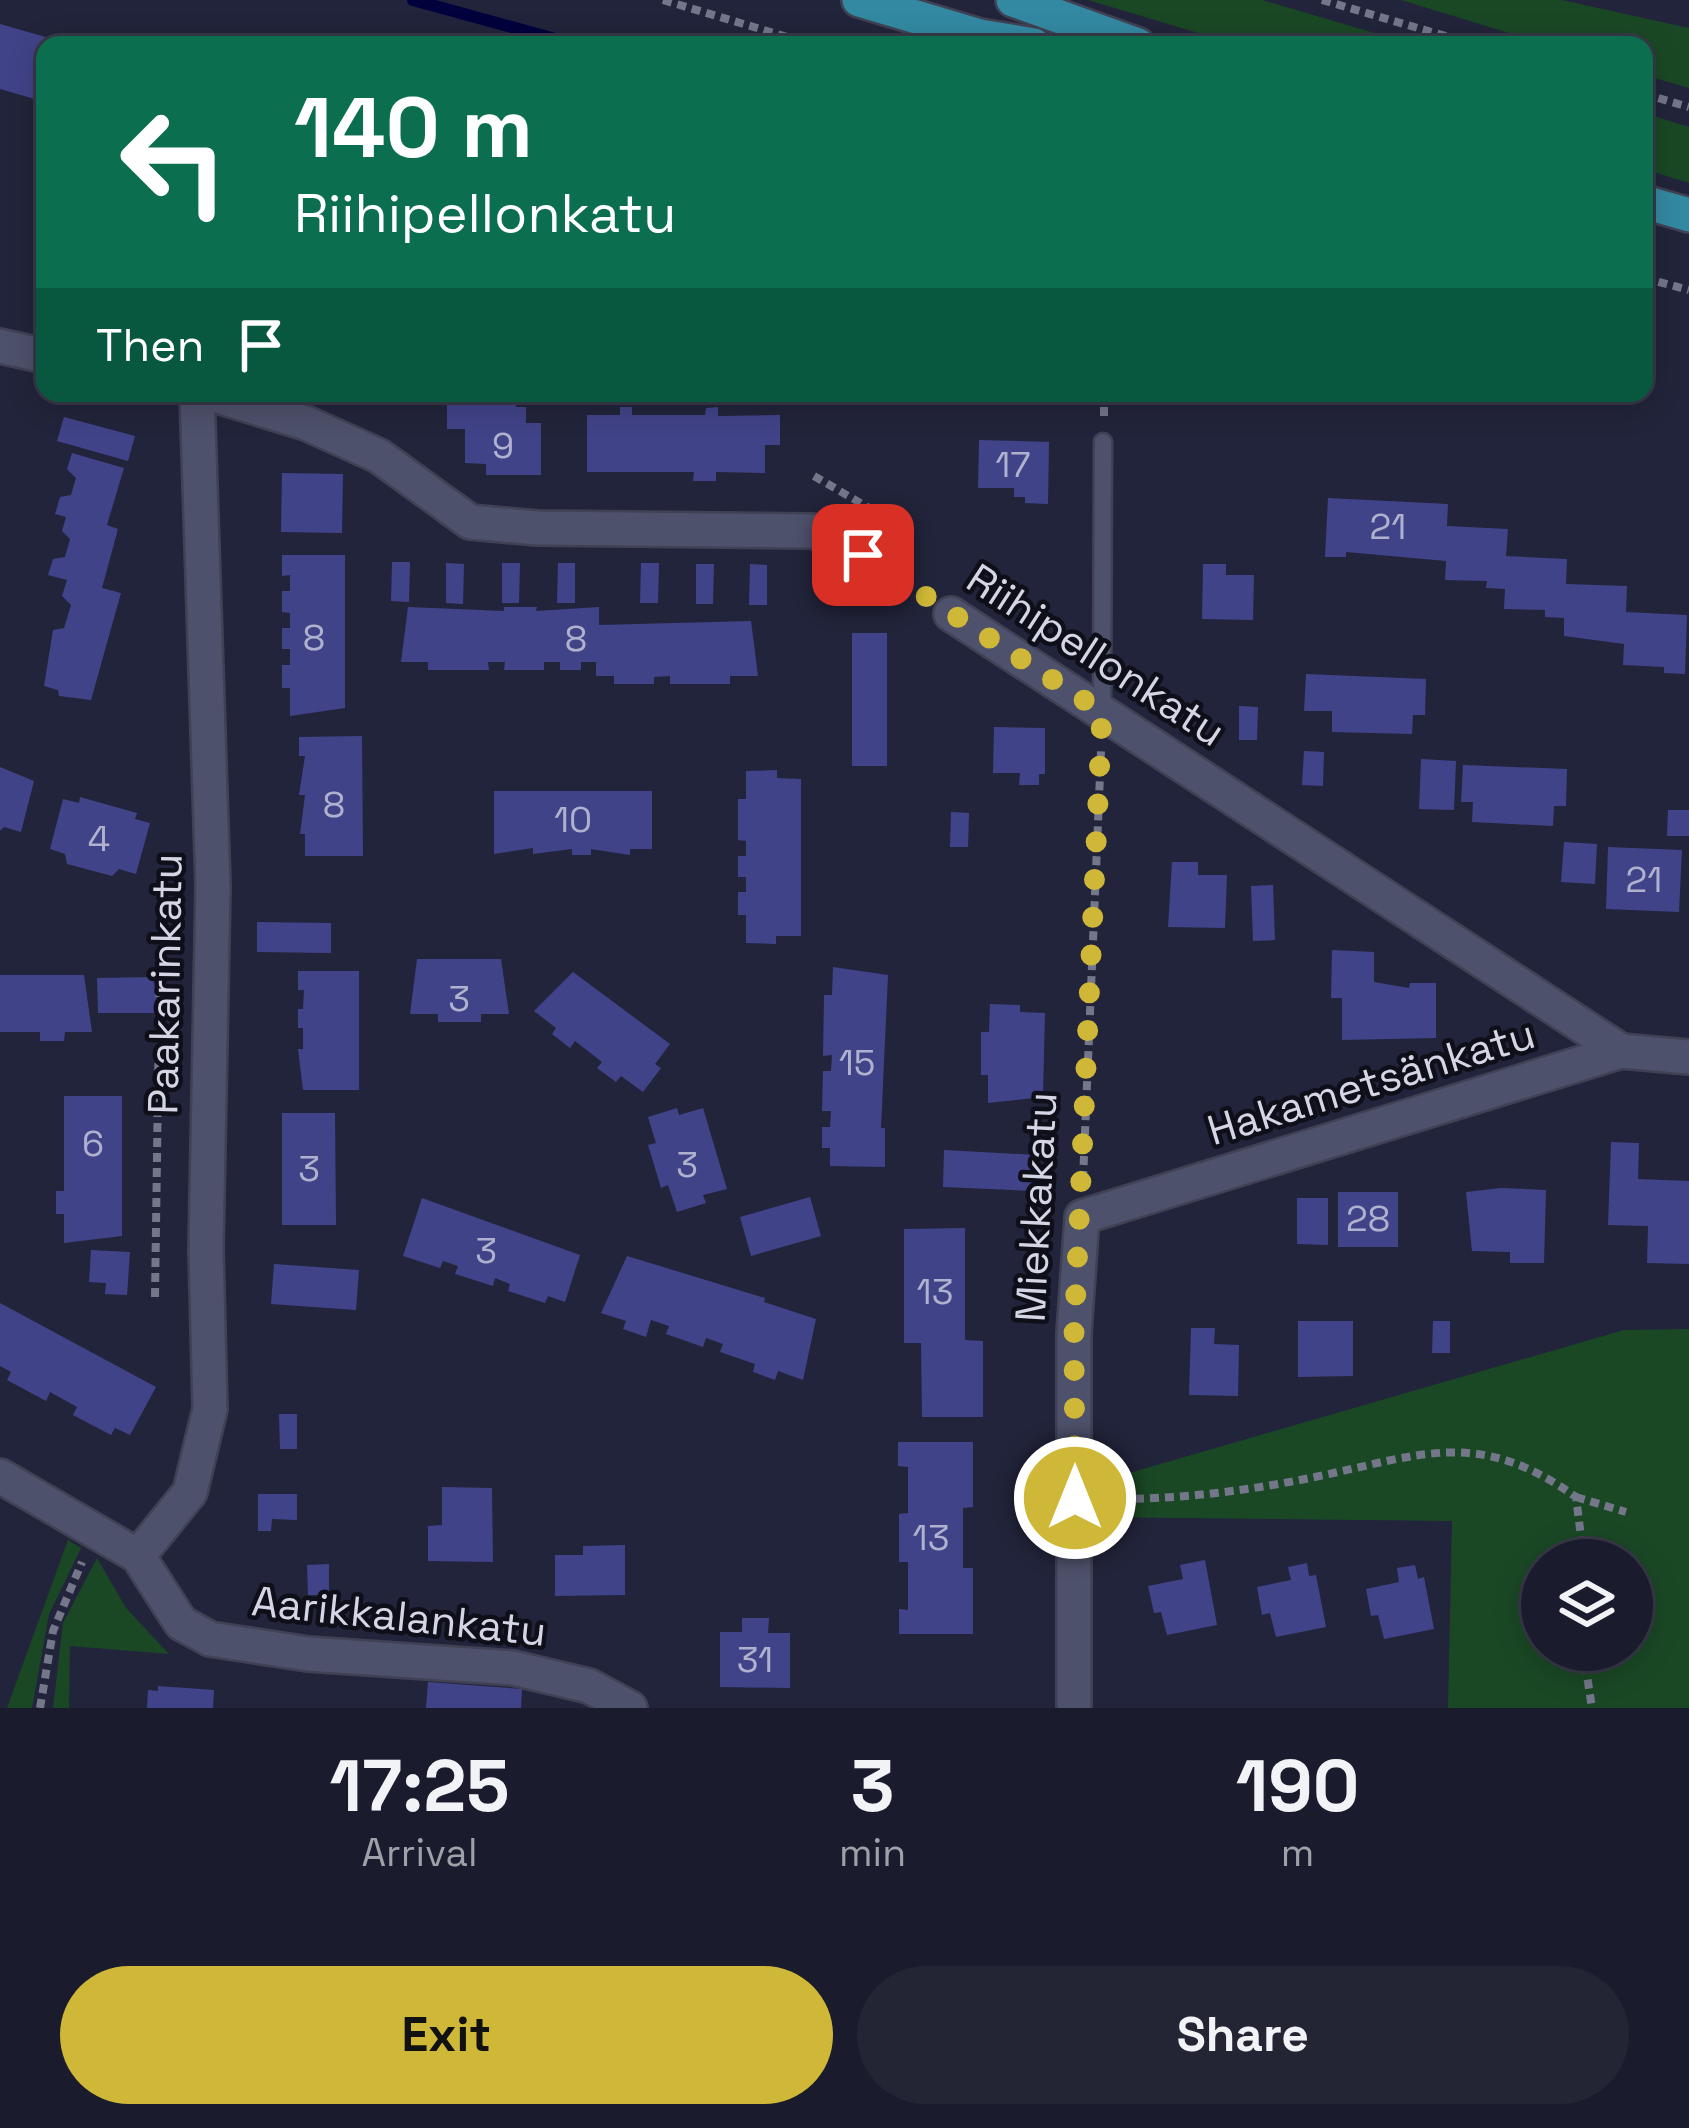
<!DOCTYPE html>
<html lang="en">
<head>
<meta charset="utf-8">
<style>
  body { margin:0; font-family:"Space Grotesk",sans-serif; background:#232434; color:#f1f3f6; height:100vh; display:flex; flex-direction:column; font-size:45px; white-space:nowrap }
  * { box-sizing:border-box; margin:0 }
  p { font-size:39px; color:#9fa1a9 }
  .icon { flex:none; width:66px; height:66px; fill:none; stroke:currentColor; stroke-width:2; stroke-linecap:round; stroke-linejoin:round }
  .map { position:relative; height:1708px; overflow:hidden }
  .sheet { display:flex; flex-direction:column; background:#1a1b2c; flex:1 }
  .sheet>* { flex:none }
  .top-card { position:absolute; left:36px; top:36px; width:1617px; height:366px; border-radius:24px; box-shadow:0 6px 30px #0003,0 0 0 3px #383948; background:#0b6e4f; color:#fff; overflow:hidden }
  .buttons { position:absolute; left:1521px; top:1539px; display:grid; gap:24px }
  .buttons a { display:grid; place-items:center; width:132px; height:132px; border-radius:50%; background:#1a1b2c; box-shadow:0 6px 30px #0003,0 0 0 3px #383948; font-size:60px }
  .pin { position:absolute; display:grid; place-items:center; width:102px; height:102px; color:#fff; margin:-51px; border-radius:24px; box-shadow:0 6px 18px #0006 }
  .me { position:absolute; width:132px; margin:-66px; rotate:0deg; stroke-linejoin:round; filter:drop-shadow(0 0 9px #0008) }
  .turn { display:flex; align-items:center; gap:42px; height:252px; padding:0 60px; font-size:54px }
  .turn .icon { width:156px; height:156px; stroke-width:2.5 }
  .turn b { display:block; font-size:84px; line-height:102px }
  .then { display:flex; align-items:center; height:114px; padding:0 60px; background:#0003; gap:24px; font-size:45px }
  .eta { display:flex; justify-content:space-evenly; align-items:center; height:204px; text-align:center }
  .eta b { font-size:72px; font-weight:700; line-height:84px }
  .primary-button { display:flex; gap:24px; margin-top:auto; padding:24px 60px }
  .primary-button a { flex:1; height:138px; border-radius:72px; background:#cfb837; color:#111; font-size:48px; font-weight:700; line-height:138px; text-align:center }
  .primary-button a+a { background:#232434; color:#f1f3f6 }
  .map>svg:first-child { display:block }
  .green { fill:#1a4825; fill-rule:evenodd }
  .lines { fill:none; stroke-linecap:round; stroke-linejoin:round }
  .stream { stroke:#00013d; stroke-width:12 }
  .building { fill:#414388 }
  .service-casing { stroke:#404154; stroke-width:21 }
  .minor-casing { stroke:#404154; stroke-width:38 }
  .primary-casing { stroke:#404154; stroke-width:38 }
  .path { stroke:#74768a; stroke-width:8; stroke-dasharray:9 6; stroke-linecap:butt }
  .service { stroke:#4e516b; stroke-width:16 }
  .minor { stroke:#4e516b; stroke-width:33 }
  .primary { stroke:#3389a2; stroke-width:33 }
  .route { stroke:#cfb837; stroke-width:21; stroke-dasharray:0 37.8 }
  .labels { text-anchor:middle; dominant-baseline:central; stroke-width:9; stroke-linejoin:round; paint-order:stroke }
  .number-label { font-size:36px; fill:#afb1ce }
  .street-label { font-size:42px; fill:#d4d6e5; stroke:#0e0f19 }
</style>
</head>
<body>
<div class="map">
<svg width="1689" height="1708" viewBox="0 0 1689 1708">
  <rect width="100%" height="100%" fill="#22243b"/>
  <!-- green -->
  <g class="green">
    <path d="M1088 0H1262L1415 45H1238Z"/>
    <path d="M1401 0H1562L1689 28V88L1644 75V45H1548Z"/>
    <path d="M1644 113 1689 127V183L1644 169Z"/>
    <path d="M1689 1329V1708H1448L1452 1521 1091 1517V1484L1624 1330ZM1542 1560H1632V1650H1542Z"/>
    <path d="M68 1540 81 1548 49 1614 32 1708H7Z"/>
    <path d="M97 1558 126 1608 169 1654 70 1646 69 1708H53L63 1623Z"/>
  </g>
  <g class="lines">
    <!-- stream -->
    <path class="stream" d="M413 0 577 45"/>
  </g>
  <!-- building -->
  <g class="building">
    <path d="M0 24 70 44 45 45V102L0 89Z"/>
    <path d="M453 393H516V407H526V423H541V475H486V464L465 463V429H447V396Z"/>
    <path d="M620 407H632V415H705L706 408 718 407V416L780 415V445H765V473L716 472V481H693L694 472H587V415H620Z"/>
    <path d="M64 417 135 436 128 461 57 441Z"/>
    <path d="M979 440 1049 442 1048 504 1025 503V497H1014V488H978Z"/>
    <path d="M72 453 124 468 107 525 118 529 102 588 121 593 91 700 59 696 58 690 44 686 53 630 64 628 71 605 62 596 67 580 48 575 53 559 65 557 70 539 62 531 66 517 55 514 60 497 71 495 76 478 67 469Z"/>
    <path d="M282 473 343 474 342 533 281 532Z"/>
    <path d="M1328 498 1448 504 1447 526 1508 529 1506 556 1567 559 1566 584 1627 586 1626 612 1687 615 1685 674 1664 673V667L1623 665 1624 644 1564 636V618L1545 617V610L1504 609 1505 589 1486 588 1487 581 1445 580 1446 561 1346 552V557H1325Z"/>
    <path d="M282 555H345V708L290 716V688H282V665H290V649H282V628H290V613L282 612V591H290V575L282 576Z"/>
    <path d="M392 562H410L409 602 391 601Z"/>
    <path d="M446 563 464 564 463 604 446 603Z"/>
    <path d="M502 563H520L519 603H502Z"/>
    <path d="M558 563H575V603H557Z"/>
    <path d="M641 563H659L658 603H640Z"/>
    <path d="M696 564H714L713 604H696Z"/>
    <path d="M750 564 767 565V605H749Z"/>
    <path d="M1203 564H1226V575H1254L1253 620 1202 619Z"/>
    <path d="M408 607 504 611V607H537L536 611 599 607V625L751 621 758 676H730V684H670V676L654 677V684H614V676H596V662H581V670H560V662H544V670H504L505 662H488L489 670H428V662H401Z"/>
    <rect x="852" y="633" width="35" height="133"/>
    <path d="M1306 674 1426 679 1425 715H1413L1412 734 1332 732V711H1304Z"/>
    <path d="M1239 706 1258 707 1257 740H1239Z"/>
    <path d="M994 727 1045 728V774H1039V785H1019L1020 773H993Z"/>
    <path d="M362 736 363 856H305V834H300L305 795H299L305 756H299V737Z"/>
    <path d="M1304 751 1324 752 1323 786 1302 785Z"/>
    <path d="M1421 759 1456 761 1454 810 1419 809Z"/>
    <path d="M1463 765 1567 769 1566 806H1554L1553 826 1472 822 1473 802H1461Z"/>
    <path d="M0 767 34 781 21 832 4 827 0 831Z"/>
    <path d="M777 770V778L801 779V936H776V944L746 943V915H738V892H746V877H738V856H746V841L738 840V799H746V771Z"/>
    <path d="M494 791H652V849H630V855L591 849V855H572V849L533 854V848L494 854Z"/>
    <path d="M80 797 137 813 135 819 150 823 136 874 119 869 112 876 67 864 65 854 50 849 63 799 79 803Z"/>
    <path d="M1668 810H1689V836H1667Z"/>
    <path d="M951 812 969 813 968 847H950Z"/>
    <path d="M1564 842 1597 844 1595 884 1561 882Z"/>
    <path d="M1608 847 1682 850 1679 912 1606 909Z"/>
    <path d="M1172 862H1198V875H1227L1225 928 1168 927Z"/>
    <path d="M1273 885 1275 940 1253 941 1251 886Z"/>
    <path d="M257 922 331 923V953L257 952Z"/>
    <path d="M1332 950 1374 952V982L1409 988 1410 983H1436V1038L1342 1040V998H1331Z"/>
    <path d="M417 959H501L509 1014H481V1022H438V1014H410Z"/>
    <path d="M833 967 888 975 881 1128H885V1167L830 1166V1148H822V1127H830L831 1111H822L823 1071H831L832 1055 823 1056 824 995H832Z"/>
    <path d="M298 971H359V1090H303L298 1049H303V1028H298V1009H303L304 990H298Z"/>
    <path d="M573 972 670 1044 655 1064 661 1068 643 1092 621 1076 616 1082 597 1068 602 1062 575 1041 570 1048 552 1034 556 1028 534 1011Z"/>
    <path d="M0 975H84L92 1032H65L64 1041H40V1032H0Z"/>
    <path d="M156 977 157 1013H98L97 978Z"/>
    <path d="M990 1004 1020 1005V1012L1045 1013 1043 1097 988 1103V1075H981V1032H989Z"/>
    <path d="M64 1096H122V1236L64 1243V1214H56V1191H64Z"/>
    <path d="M677 1108 679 1115 703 1108 727 1189 703 1195 706 1203 677 1212 668 1185 661 1188 648 1145 656 1143 648 1117Z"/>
    <path d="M282 1113H335L336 1225H282Z"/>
    <path d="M1611 1142 1639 1143 1638 1179 1689 1181V1264L1647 1263 1648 1226 1608 1225Z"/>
    <path d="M944 1150 1037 1155 1036 1191 943 1187Z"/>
    <path d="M1501 1188 1546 1190 1544 1263H1510V1252L1472 1251 1466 1192Z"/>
    <rect x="1338" y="1192" width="60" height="55"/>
    <path d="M810 1197 821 1236 751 1256 740 1217Z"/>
    <path d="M422 1198 580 1255 565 1302 548 1296 545 1303 508 1291 510 1284 495 1278 493 1286 455 1274 458 1266 443 1261 440 1268 403 1256Z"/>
    <path d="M1297 1198H1328V1245L1297 1244Z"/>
    <path d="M965 1228V1340L983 1341V1417H922L921 1343H904V1229Z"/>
    <path d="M91 1250 130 1252 127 1295 105 1294 106 1283 89 1282Z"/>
    <path d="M627 1256 765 1298 764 1302 816 1319 803 1380 778 1371 775 1380 753 1372 755 1364 720 1352 723 1344 706 1338 703 1347 666 1334 669 1326 651 1320 646 1337 623 1329 626 1321 601 1313Z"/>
    <path d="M274 1264 359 1270 356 1310 271 1304Z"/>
    <path d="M0 1303 156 1387 130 1435 115 1428 111 1435 73 1415 77 1407 50 1392 46 1401 7 1380 11 1372 0 1366Z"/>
    <path d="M1298 1321H1353V1376L1298 1377Z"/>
    <path d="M1433 1321H1450V1353H1432Z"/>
    <path d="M1191 1328H1215L1214 1344 1239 1345 1238 1396 1189 1395Z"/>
    <path d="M279 1414H297V1449H280Z"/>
    <path d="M898 1442H973V1507L963 1508V1568H973V1634H899V1609L908 1610V1562H899V1514L908 1513V1467L898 1466Z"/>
    <path d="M442 1487 492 1488 493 1562 428 1561V1526L442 1525Z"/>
    <path d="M258 1494H297V1520L272 1519 271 1531H258Z"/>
    <path d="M625 1545V1595L555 1596V1555H583V1546Z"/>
    <path d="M1205 1560 1217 1625 1167 1635 1161 1612 1154 1613 1148 1586 1183 1579 1180 1565Z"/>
    <path d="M1307 1563 1309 1576 1316 1575 1326 1627 1276 1637 1270 1613 1262 1615 1257 1587 1291 1580 1288 1567Z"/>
    <path d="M329 1564V1595H308L307 1565Z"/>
    <path d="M1415 1565 1418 1579 1424 1577 1434 1629 1384 1639 1378 1615 1371 1616 1366 1589 1399 1582 1397 1568Z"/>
    <path d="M742 1618H769L768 1633H790V1688L720 1687V1632H742Z"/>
    <path d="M428 1682 522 1689 521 1708H426Z"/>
    <path d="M158 1686 214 1690 213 1708H147L148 1690 158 1691Z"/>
  </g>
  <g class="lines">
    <defs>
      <path id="service" d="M1102 711 1103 442"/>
      <g id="minor">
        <path d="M0 346 45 356"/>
        <path d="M208 393 306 423 379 456 470 522 537 528 813 531 850 546 883 569"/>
        <path d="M951 614 1621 1051"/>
        <path d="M0 1476 138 1556 181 1623 210 1639 308 1654 513 1668 589 1686 630 1708"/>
        <path d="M138 1556 190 1492 210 1409 206 1249 213 886 197 393"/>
        <path d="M1074 1708V1333L1082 1217 1621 1051 1689 1057"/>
      </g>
      <g id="primary">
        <path d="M859 0 980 36 1034 45"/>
        <path d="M1013 0 1138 45"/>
        <path d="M1644 202 1689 215"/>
      </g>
    </defs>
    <!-- service casing -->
    <use href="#service" class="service-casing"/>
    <!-- minor casing -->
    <use href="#minor" class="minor-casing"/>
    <!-- primary casing -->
    <use href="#primary" class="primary-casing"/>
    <!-- path -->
    <g class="path">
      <path d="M663 0 814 45"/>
      <path d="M1322 0 1476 45"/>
      <path d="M1644 94 1689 107"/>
      <path d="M1644 278 1689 290"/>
      <path d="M769 394V393"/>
      <path d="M1104 416V393"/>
      <path d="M814 476 881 515"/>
      <path d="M1083 1180 1101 751"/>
      <path d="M155 1297 160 948"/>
      <path d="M1576 1497 1626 1512"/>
      <path d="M1105 1499C1174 1500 1247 1491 1315 1477 1421 1455 1478 1427 1576 1497L1584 1560"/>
      <path d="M1583 1650 1592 1708"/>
      <path d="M40 1708 53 1631 82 1562"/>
    </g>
    <!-- service -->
    <use href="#service" class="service"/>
    <!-- minor -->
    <use href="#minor" class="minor"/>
    <!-- primary -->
    <use href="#primary" class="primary"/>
  </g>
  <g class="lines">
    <!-- route -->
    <path class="route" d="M863 555 1102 712 1074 1334 1075 1498"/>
  </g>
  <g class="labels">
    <!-- number labels -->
    <g class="number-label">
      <text x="503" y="446">9</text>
      <text x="1013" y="465">17</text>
      <text x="1388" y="527">21</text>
      <text x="314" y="638">8</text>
      <text x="576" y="639">8</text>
      <text x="334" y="805">8</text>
      <text x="573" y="820">10</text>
      <text x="99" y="839">4</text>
      <text x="1644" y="880">21</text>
      <text x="459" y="999">3</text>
      <text x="857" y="1063">15</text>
      <text x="93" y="1144">6</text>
      <text x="687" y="1165">3</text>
      <text x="309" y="1169">3</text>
      <text x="1368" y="1219">28</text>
      <text x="486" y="1251">3</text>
      <text x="935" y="1292">13</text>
      <text x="931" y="1538">13</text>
      <text x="755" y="1660">31</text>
    </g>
    <!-- street labels -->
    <g class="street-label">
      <text transform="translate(1096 655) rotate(33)">Riihipellonkatu</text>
      <text transform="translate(165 984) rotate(-89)">Paakarinkatu</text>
      <text transform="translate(1371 1082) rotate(-17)">Hakametsänkatu</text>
      <text transform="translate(1036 1207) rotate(-87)">Miekkakatu</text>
      <text transform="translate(399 1616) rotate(6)">Aarikkalankatu</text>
    </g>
  </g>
</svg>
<div class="buttons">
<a><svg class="icon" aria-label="layers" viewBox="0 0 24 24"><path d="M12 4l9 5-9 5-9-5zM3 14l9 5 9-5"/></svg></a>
</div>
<div class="pin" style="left:863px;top:555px;background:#d93025"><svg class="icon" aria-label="arrive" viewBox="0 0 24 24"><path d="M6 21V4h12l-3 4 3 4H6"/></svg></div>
<svg class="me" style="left:1075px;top:1498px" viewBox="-20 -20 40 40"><circle r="17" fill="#cfb837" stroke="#fff" stroke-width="3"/><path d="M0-11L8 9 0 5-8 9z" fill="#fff"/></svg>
<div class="top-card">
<div class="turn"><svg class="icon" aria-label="left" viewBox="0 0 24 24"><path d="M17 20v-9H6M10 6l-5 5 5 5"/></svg><div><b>140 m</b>Riihipellonkatu</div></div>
<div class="then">Then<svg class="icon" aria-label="arrive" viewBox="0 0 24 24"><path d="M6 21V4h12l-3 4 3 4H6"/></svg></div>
</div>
</div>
<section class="sheet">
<div class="eta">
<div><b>17:25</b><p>Arrival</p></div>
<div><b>3</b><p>min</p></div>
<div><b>190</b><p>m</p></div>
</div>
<div class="primary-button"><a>Exit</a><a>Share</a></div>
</section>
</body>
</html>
